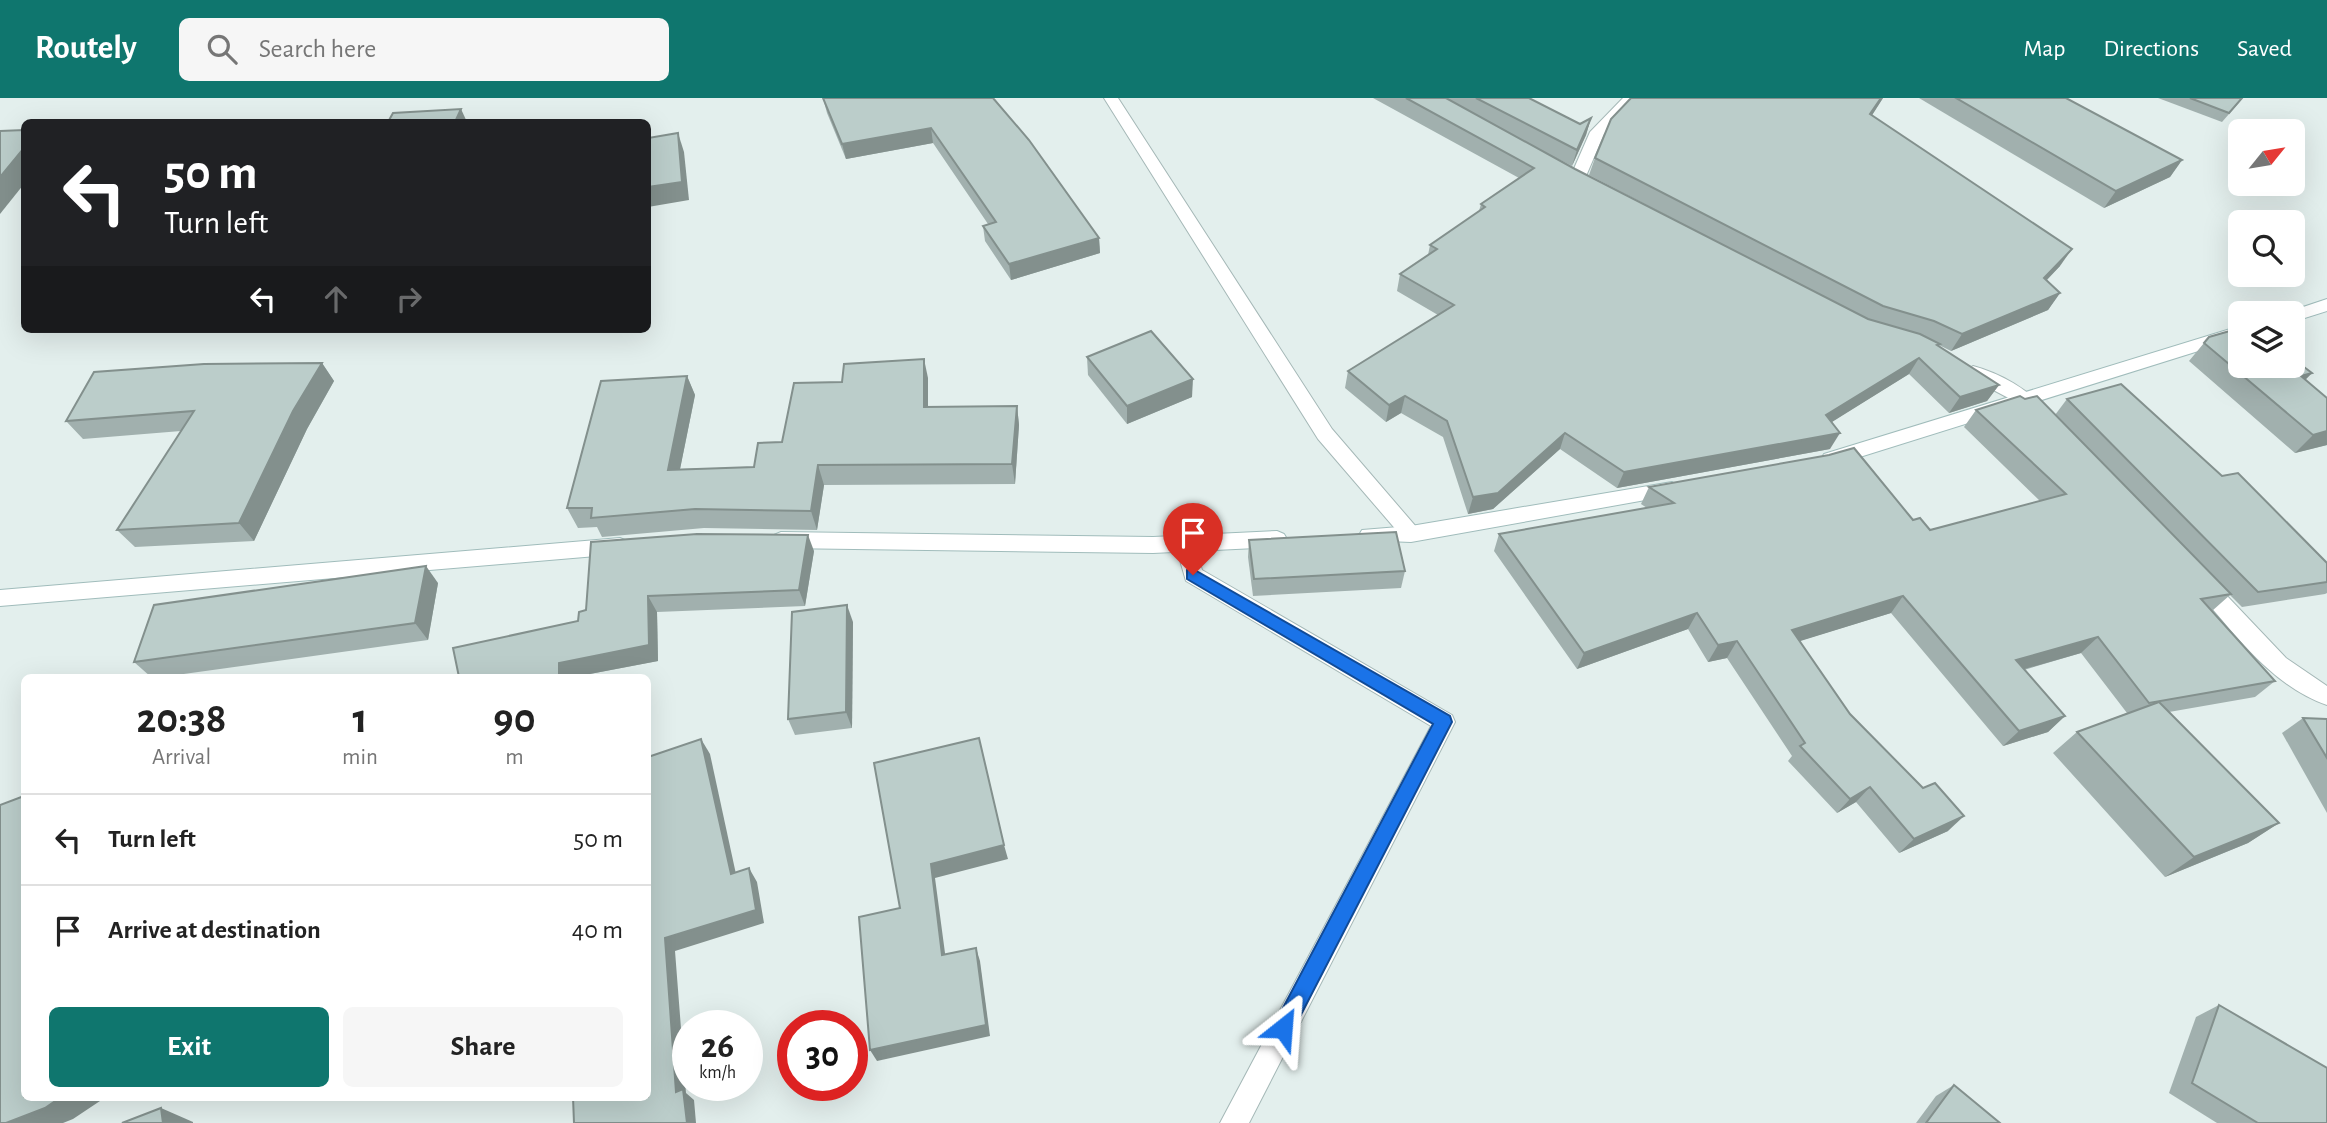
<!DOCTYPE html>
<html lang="en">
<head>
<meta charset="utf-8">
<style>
  body { margin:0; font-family:"Alegreya Sans",sans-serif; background:#f6f6f6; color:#222; height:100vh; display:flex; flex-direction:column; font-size:26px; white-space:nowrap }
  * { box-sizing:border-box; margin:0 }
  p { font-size:23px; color:#767676 }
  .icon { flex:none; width:38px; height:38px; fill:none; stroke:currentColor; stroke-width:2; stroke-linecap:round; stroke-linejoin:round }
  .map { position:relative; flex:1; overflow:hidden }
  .drawer { position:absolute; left:21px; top:576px; width:630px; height:427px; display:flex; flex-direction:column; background:#fff; border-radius:10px; box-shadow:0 7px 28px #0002 }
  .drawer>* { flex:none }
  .top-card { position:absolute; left:21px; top:21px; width:630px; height:214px; border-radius:10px; box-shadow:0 7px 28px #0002; background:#202124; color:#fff; overflow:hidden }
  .needle { width:46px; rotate:60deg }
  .buttons { position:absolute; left:2228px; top:21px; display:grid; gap:14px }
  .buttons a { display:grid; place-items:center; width:77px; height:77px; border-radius:10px; background:#fff; box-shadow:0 7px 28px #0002; font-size:35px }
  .speed { position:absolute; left:672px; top:912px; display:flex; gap:14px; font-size:35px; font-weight:700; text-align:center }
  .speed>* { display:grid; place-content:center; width:91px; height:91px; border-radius:50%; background:#fff; box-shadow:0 7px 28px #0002; line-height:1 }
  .speed small { font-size:18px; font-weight:400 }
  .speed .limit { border:10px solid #d22; background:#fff; color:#111 }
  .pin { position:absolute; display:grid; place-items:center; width:60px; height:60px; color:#fff; margin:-72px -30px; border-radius:50% 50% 50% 0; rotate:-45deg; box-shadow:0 0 7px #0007 }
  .pin .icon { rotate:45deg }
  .me { position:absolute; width:77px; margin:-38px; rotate:28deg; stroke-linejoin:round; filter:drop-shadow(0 0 5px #0008) }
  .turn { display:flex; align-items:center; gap:24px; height:147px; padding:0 28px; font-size:32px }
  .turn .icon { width:91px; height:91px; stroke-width:2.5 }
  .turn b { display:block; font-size:49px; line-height:60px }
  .lanes { display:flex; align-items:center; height:66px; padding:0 28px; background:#0003; justify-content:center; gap:35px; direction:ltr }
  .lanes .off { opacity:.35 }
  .eta { display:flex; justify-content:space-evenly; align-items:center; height:119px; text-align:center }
  .eta b { font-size:42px; font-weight:700; line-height:49px }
  .primary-button { display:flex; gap:14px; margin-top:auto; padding:14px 28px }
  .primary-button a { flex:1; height:80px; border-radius:10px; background:#0f766e; color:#fff; font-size:28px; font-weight:700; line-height:80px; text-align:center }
  .primary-button a+a { background:#f6f6f6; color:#222 }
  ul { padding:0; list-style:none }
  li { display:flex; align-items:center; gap:21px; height:91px; padding:0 28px; border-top:2px solid #e0e0e0 }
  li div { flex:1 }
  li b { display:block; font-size:26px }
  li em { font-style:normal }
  header { display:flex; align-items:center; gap:42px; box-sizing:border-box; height:98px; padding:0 35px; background:#0f766e; color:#fff }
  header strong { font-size:33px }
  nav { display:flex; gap:38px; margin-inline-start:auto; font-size:24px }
  .search { width:490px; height:63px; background:#f6f6f6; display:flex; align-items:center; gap:18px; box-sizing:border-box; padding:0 24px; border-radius:10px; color:#767676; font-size:26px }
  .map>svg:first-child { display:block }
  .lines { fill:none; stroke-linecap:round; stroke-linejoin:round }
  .minor-casing { stroke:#a5b8b7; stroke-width:2 }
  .secondary-casing { stroke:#a0bcbb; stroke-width:2 }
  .minor { fill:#fff; fill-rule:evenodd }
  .secondary { fill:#fff; fill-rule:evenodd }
  .wall { fill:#a1b0ae }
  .shaded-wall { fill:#83908d }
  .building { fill:#bbcdca; stroke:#83908d; stroke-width:2 }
  .route { fill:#1a73e8; stroke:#114b97; stroke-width:2 }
</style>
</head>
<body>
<header>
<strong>Routely</strong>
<div class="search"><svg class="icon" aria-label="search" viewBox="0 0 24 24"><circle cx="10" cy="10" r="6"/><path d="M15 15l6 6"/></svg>Search here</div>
<nav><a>Map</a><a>Directions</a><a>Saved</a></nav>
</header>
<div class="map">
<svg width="2327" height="1025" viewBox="0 0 2327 1025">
  <rect width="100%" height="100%" fill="#e3efed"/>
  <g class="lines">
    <defs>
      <g id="minor">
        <path d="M1104 0H1118L1332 331 1418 431 1421 436 1418 441H1404L1318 341Z"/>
        <path d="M1623 0H1638L1604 36 1583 85H1571L1569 82 1590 34Z"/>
        <path d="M1973 268C1999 275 2032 292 2046 315L2044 320H2030L2016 304 1967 278 1964 274Z"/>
        <path d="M1185 437 1192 440 1202 472 1452 617 1455 624 1249 1025H1220L1431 628 1186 483 1175 445 1178 440Z"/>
        <path d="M2203 478 2210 480 2286 560 2327 588V607C2271 588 2234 534 2196 492L2193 486 2196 480Z"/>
      </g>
      <g id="secondary">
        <path d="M2327 201V213L2292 224V215H2285Z"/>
        <path d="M2240 228V240L1831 368 1821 361 1824 356Z"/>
        <path d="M1672 384 1682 391 1679 396 1411 444 1362 442 1359 437 1362 432 1411 428Z"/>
        <path d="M1277 433 1284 436 1287 441 1284 446 1277 449 1153 455 781 450 774 447 771 442 774 437 781 434 1153 439Z"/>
        <path d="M620 440 627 443 630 448 627 453 620 456 0 508V492Z"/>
      </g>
    </defs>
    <!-- minor casing -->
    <use href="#minor" class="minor-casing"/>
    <!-- secondary casing -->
    <use href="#secondary" class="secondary-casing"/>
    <!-- minor -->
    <use href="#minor" class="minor"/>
    <!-- secondary -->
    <use href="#secondary" class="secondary"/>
  </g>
  <!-- wall -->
  <g class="wall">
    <path d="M823 0H993L1099 140 1100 155 1011 182 985 143 983 128 988 126 933 45 846 61 827 15Z"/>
    <path d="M1373 0H1529L1580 26 1591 20 1586 37 1572 68 1548 56 1575 71 1731 151 1589 77 1595 60 1631 0H1883L1872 17 2060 168 2047 182 2060 195 2048 212 1951 253 1939 247 1938 248 1999 287 1987 303 1949 315 1909 276 1831 324 1830 351 1617 390 1560 351 1493 411 1468 416 1443 339 1401 315 1386 324 1345 290 1348 273 1438 217 1397 193 1400 176 1428 157 1430 147 1479 113 1481 106 1519 80Z"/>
    <path d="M1919 0H2066L2182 62 2170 79 2104 110Z"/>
    <path d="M2158 0H2243L2222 24Z"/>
    <path d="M2209 239 2240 268 2312 275 2305 282 2327 347 2295 355 2189 263Z"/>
    <path d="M1087 259 1192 299 1127 326 1088 277Z"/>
    <path d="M322 265 334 283 307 331 254 443 135 449 117 432 181 333 83 341 66 323Z"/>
    <path d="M687 278 695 297 680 371 754 369 782 344 842 284 928 280V308H1017L1019 327 1015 386 824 387 817 432 704 430 602 439 597 429 578 430 567 410Z"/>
    <path d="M2067 301 2222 378 2327 465V495L2325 496 2242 509 2230 497 2212 513 2275 583 2255 599 2169 614 2279 725 2248 745 2165 779 2053 655 2077 634 2127 615 2081 555 2024 572 2065 618 2048 634 2003 648 1891 515 1799 543 1850 616 1948 733 1899 755 1856 704 1837 715 1788 663 1792 658 1727 560 1708 564 1688 531 1577 571 1494 453 1499 436 1647 410 1641 406 1649 389 1829 357 1913 422 1930 432 2040 403 1964 329 1976 312 2055 317Z"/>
    <path d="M1249 442 1405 473 1401 490 1253 498 1248 459Z"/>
    <path d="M814 453 805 508 657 514 658 563 574 579H459L578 523 586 512Z"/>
    <path d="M438 485 428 542 162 579H151L134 564Z"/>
    <path d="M853 524 852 630 795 637 788 621Z"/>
    <path d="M2303 620 2327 621V715L2282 635Z"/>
    <path d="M2219 907 2327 1025H2217L2169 995 2196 919Z"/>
    <path d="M1954 987 2000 1025H1916L1936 998Z"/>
  </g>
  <!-- shaded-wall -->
  <g class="shaded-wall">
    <path d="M1881 0H1883L1862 33 1870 16Z"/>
    <path d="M461 11 467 24H455Z"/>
    <path d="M1591 20 1586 37 1572 68 1577 52Z"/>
    <path d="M931 30 933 45 846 61 842 46Z"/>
    <path d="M678 35 684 54 689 102 648 109V89Z"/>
    <path d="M24 50V86L0 116V79Z"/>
    <path d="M2182 62 2170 79 2104 110 2116 93Z"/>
    <path d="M1099 140 1100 155 1011 182 1009 166Z"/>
    <path d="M2072 151 2060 168 2033 196 2044 180Z"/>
    <path d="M2060 195 2048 212 1951 253 1962 236Z"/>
    <path d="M1919 260 1909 276 1816 334 1826 317Z"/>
    <path d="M924 261 928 280V328L924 309Z"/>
    <path d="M322 265 334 283 307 331 254 443 239 425 293 313Z"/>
    <path d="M2312 275 2294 293 2301 278Z"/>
    <path d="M687 278 695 297 676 391 668 372Z"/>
    <path d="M1193 281 1192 299 1127 326V308Z"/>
    <path d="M1999 287 1987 303 1949 315 1960 299Z"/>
    <path d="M1405 298 1401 315 1386 324 1389 307Z"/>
    <path d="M1017 308 1019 327 1015 386 1012 366Z"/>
    <path d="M2327 333V347L2295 355 2313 337Z"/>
    <path d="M1565 335 1560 351 1493 411 1468 416 1473 399Z"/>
    <path d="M1840 335 1830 351 1617 390 1624 374Z"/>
    <path d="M818 367 824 387 817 432 811 413Z"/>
    <path d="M808 437 814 453 805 508 799 492Z"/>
    <path d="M426 468 438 485 428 542 415 525Z"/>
    <path d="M648 498 657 514 658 563 574 579H559V565Z"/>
    <path d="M1903 498 1891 515 1781 549 1792 532Z"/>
    <path d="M847 507 853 524 852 630 846 614Z"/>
    <path d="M1697 515 1688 531 1577 571 1584 555Z"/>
    <path d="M2098 539 2081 555 2000 578 2016 562Z"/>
    <path d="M1737 543 1727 560 1708 564 1718 547Z"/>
    <path d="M2065 618 2048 634 2003 648 2019 633Z"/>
    <path d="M701 641 710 656 739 790 731 776Z"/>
    <path d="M1870 689 1856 704 1837 715 1850 701Z"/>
    <path d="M1964 718 1948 733 1899 755 1914 741Z"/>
    <path d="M2279 725 2248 745 2165 779 2194 759Z"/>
    <path d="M1004 747 1008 761 935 780 947 870 942 857 931 766Z"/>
    <path d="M749 770 757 784 764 825 675 853 686 995 694 1002 696 1025H687L676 994 665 840Z"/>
    <path d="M976 850 980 863 990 938 877 963 870 952Z"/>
    <path d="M61 999H106L73 1021 63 1025H6Z"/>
    <path d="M161 1010 193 1024V1025H163Z"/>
  </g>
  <!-- building -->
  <g class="building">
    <path d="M823 0H993L1029 42 1099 140 1009 166 983 128 996 124 931 30 842 46Z"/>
    <path d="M1406 0H1446L1575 71 1868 221 1920 236 1940 246 1937 247 1999 287 1960 299 1919 260 1826 317 1840 335 1624 374 1565 335 1498 395 1473 399 1447 323 1405 298 1389 307 1348 273 1454 207 1400 176 1437 151 1430 147 1485 109 1481 106 1534 70Z"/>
    <path d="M1476 0H1529L1580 26 1591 20 1577 52Z"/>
    <path d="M1631 0H1881L1870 16 2072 151 2044 180 2060 195 1962 236 1934 223 1883 208 1595 60 1611 21Z"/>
    <path d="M1956 0H2066L2182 62 2116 93Z"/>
    <path d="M2190 0H2242L2229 15Z"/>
    <path d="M461 11 455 24H388L393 15Z"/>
    <path d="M24 32V50L0 79V33Z"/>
    <path d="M678 35 682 84 648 89V40Z"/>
    <path d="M2240 230V268H2292V260L2312 275 2301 278 2327 300V333L2313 337 2204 245 2209 239Z"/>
    <path d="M1151 233 1193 281 1127 308 1087 259Z"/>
    <path d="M924 261V309L1017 308 1012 366 818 367 811 413 695 411 591 420 592 410H567L601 283 687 278 668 372 754 369 758 345 782 344 794 285 842 284 844 266Z"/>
    <path d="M322 265 293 313 239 425 117 432 194 313 66 323 94 274 204 266Z"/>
    <path d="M2121 286 2222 378 2238 375 2327 465V484L2258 494 2067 301Z"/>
    <path d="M2020 298 2025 301 2037 298 2231 496 2201 501 2275 583 2149 605 2098 539 2016 562 2065 618 2019 633 1903 498 1792 532 1850 616 1923 690 1935 685 1964 718 1914 741 1870 689 1850 701 1800 648 1805 645 1737 543 1718 547 1697 515 1584 555 1499 436 1674 405 1649 389 1829 357 1854 350 1913 422 1920 420 1930 432 2066 396 1976 312Z"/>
    <path d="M1396 434 1405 473 1254 481 1249 442Z"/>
    <path d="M697 436 808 437 799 492 648 498 649 547 559 565V579H459L453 550 578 523 579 514 586 512 591 444Z"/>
    <path d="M426 468 415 525 134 564 154 507Z"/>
    <path d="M847 507 846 614 788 621 792 514Z"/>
    <path d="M2159 604 2279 725 2194 759 2077 634Z"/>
    <path d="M2303 620 2327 621V660Z"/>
    <path d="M979 640 1004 747 931 766 942 857 976 850 986 927 870 952 859 819 900 810 874 665Z"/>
    <path d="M701 641 731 776 749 770 756 812 665 840 676 994 683 991 687 1025H574L573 999H648V659Z"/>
    <path d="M24 698V999H61L45 1010 6 1025H0V707Z"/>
    <path d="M2219 907 2327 970V1025H2258L2192 985Z"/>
    <path d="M1954 987 2000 1025H1926Z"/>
    <path d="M161 1010 163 1025H122Z"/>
  </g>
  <!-- route -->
  <path class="route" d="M1193 471 1450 618 1452 624 1290 938 1283 940 1276 938 1273 930 1276 923 1433 626 1187 481V472Z"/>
</svg>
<div class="buttons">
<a><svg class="needle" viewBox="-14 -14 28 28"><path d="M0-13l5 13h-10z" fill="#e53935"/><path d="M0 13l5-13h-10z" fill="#767676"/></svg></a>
<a><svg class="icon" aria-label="search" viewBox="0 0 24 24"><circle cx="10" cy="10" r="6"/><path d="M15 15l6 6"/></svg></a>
<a><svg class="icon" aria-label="layers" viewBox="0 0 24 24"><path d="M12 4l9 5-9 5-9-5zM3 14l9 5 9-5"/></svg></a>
</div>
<div class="speed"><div>26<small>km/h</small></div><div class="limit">30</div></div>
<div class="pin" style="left:1193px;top:477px;background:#d93025"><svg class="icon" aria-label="arrive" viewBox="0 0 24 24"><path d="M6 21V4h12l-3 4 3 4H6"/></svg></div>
<svg class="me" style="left:1283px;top:930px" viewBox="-20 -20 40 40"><path d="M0-17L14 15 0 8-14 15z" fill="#1a73e8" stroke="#fff" stroke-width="4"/></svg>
<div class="top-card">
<div class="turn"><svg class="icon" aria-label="left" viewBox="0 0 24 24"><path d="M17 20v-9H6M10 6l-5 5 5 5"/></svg><div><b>50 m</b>Turn left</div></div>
<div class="lanes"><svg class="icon" aria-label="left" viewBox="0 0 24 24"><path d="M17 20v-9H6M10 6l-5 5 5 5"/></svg><svg class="icon off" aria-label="ahead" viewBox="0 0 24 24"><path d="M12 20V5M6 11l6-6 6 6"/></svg><svg class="icon off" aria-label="right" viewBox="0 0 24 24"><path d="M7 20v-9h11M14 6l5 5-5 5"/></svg></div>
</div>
<section class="drawer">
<div class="eta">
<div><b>20:38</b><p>Arrival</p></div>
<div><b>1</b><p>min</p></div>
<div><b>90</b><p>m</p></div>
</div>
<ul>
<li><svg class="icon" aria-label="left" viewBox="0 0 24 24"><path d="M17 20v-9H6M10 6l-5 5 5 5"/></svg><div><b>Turn left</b></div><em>50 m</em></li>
<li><svg class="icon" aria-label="arrive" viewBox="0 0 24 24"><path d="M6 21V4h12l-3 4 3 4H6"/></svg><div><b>Arrive at destination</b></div><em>40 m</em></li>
</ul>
<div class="primary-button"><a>Exit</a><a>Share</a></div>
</section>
</div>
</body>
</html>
